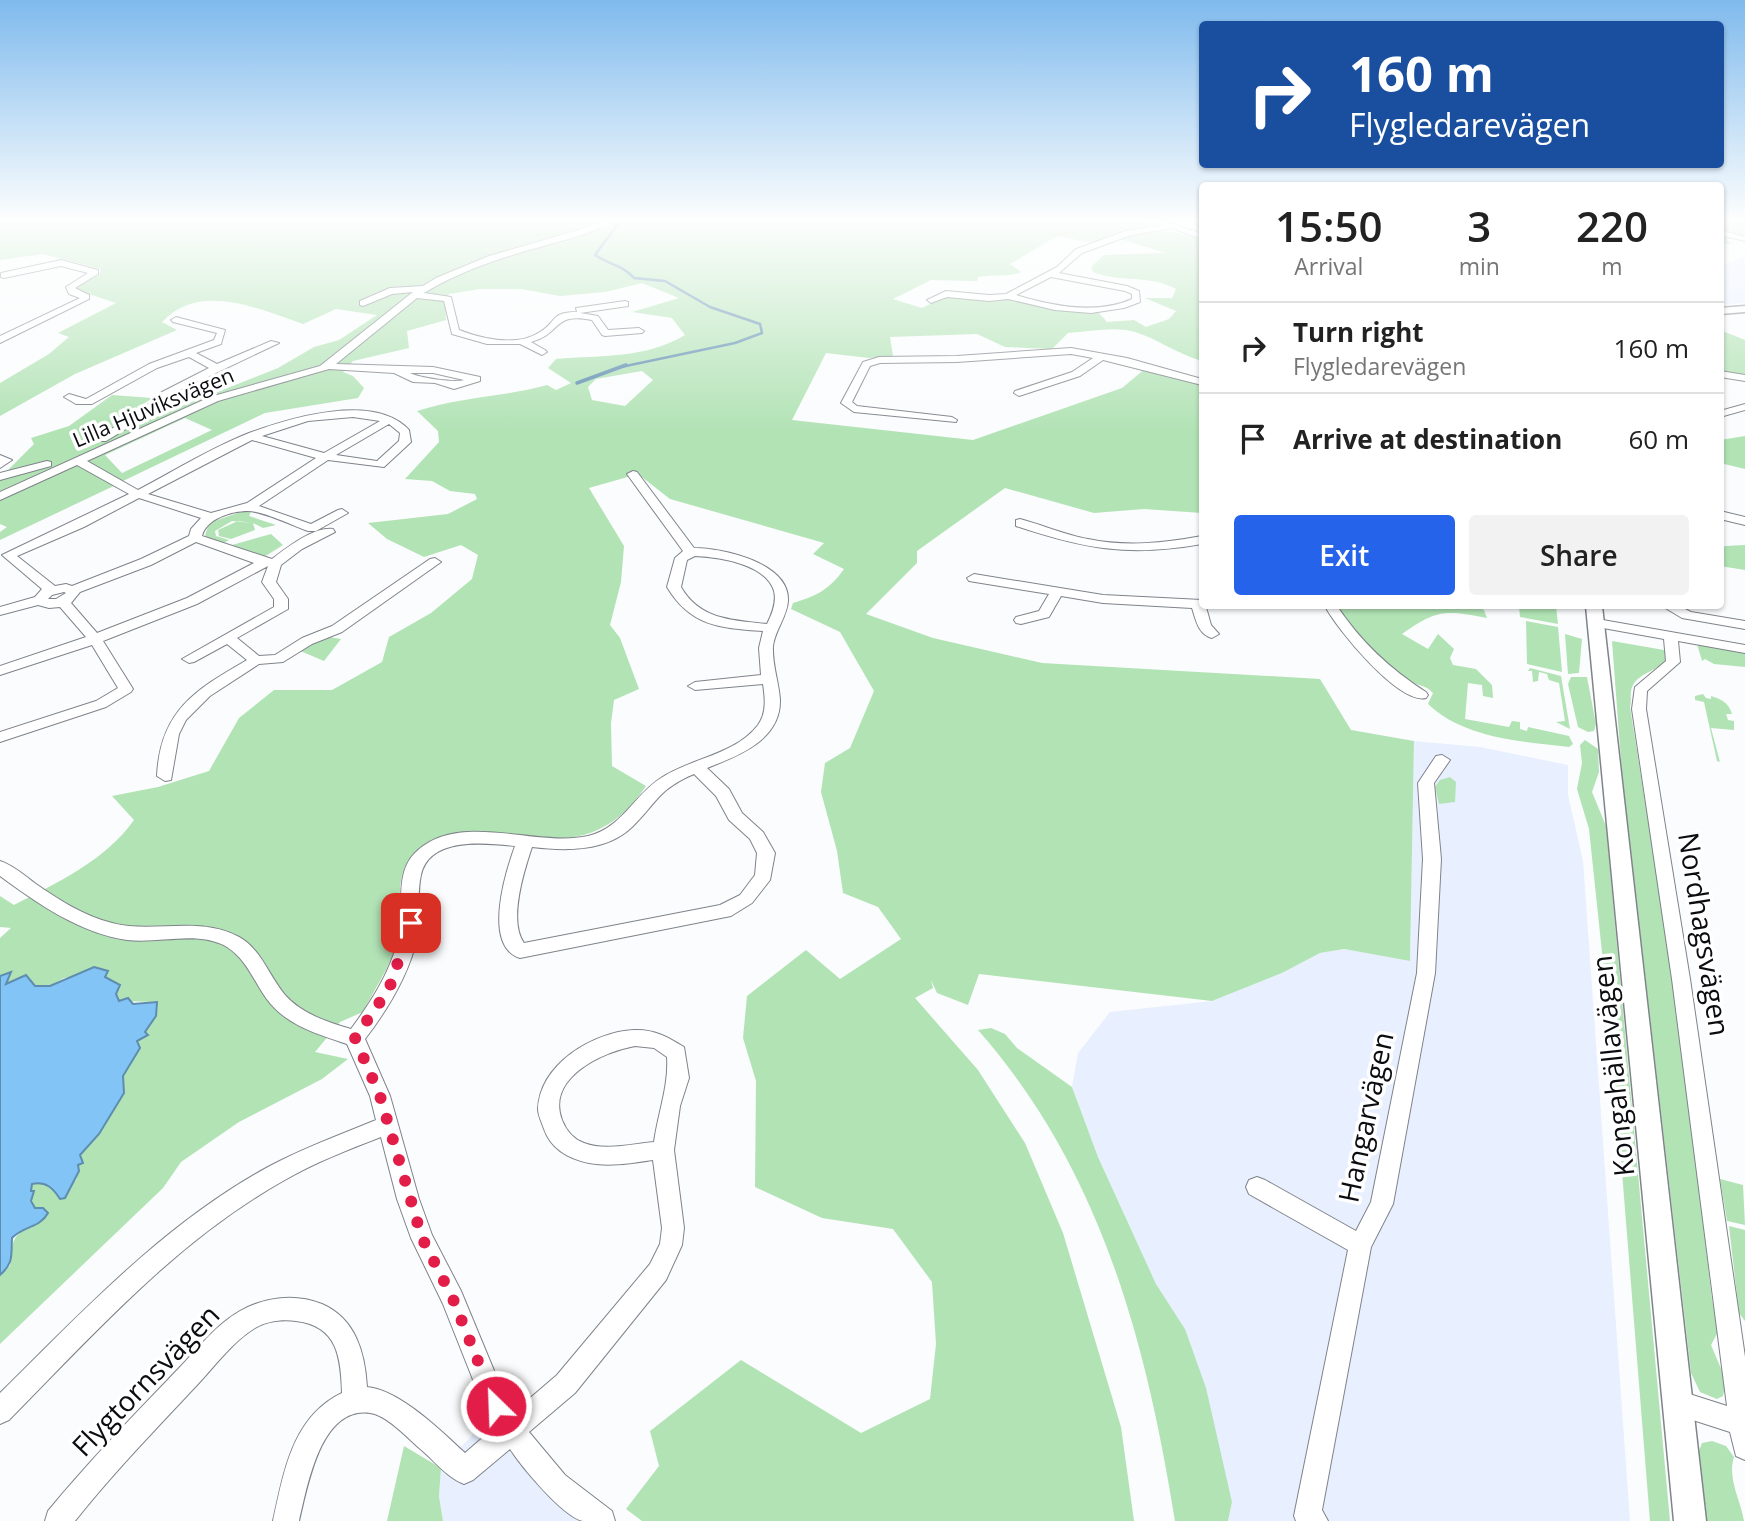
<!DOCTYPE html>
<html lang="en">
<head>
<meta charset="utf-8">
<style>
  body { margin:0; font-family:"Open Sans",sans-serif; background:#f2f2f2; color:#222; height:100vh; display:flex; flex-direction:column; font-size:26px; white-space:nowrap }
  * { box-sizing:border-box; margin:0 }
  p { font-size:23px; color:#767676 }
  .icon { flex:none; width:38px; height:38px; fill:none; stroke:currentColor; stroke-width:2; stroke-linecap:round; stroke-linejoin:round }
  .map { position:relative; flex:1; overflow:hidden }
  .details { position:absolute; left:1199px; top:182px; width:525px; height:427px; display:flex; flex-direction:column; background:#fff; border-radius:7px; box-shadow:0 2px 5px #0004 }
  .details>* { flex:none }
  .top-card { position:absolute; left:1199px; top:21px; width:525px; height:147px; border-radius:7px; box-shadow:0 2px 5px #0004; background:#1a4fa0; color:#fff; overflow:hidden }
  .pin { position:absolute; display:grid; place-items:center; width:60px; height:60px; color:#fff; margin:-30px; border-radius:14px; box-shadow:0 4px 10px #0006 }
  .me { position:absolute; width:77px; margin:-38px; rotate:336deg; stroke-linejoin:round; filter:drop-shadow(0 0 5px #0008) }
  .turn { display:flex; align-items:center; gap:24px; height:147px; padding:0 35px; font-size:32px }
  .turn .icon { width:91px; height:91px; stroke-width:2.5 }
  .turn b { display:block; font-size:49px; line-height:60px }
  .eta { display:flex; justify-content:space-evenly; align-items:center; height:119px; text-align:center }
  .eta b { font-size:42px; font-weight:600; line-height:49px }
  .button { display:flex; gap:14px; margin-top:auto; padding:14px 35px }
  .button a { flex:1; height:80px; border-radius:7px; background:#2563eb; color:#fff; font-size:28px; font-weight:600; line-height:80px; text-align:center }
  .button a+a { background:#f2f2f2; color:#222 }
  ul { padding:0; list-style:none }
  li { display:flex; align-items:center; gap:21px; height:91px; padding:0 35px; border-top:2px solid #e0e0e0 }
  li div { flex:1 }
  li b { display:block; font-size:26px }
  li em { font-style:normal }
  .map>svg:first-child { display:block }
  .built { fill:#e8efff }
  .green { fill:#b2e3b5; fill-rule:evenodd }
  .water { fill:#81c4f5; stroke:#5e8db0; stroke-width:2 }
  .lines { fill:none; stroke-linecap:round; stroke-linejoin:round }
  .stream-far1 { stroke:#5e8db0; stroke-width:2.5 }
  .stream { stroke:#5e8db0; stroke-width:3.5 }
  .minor-casing { stroke:#7f838a; stroke-width:2 }
  .tertiary-casing { stroke:#7f838a; stroke-width:3 }
  .minor { fill:#fff; fill-rule:evenodd }
  .tertiary { fill:#fff; fill-rule:evenodd }
  .route { stroke:#e11d48; stroke-width:12; stroke-dasharray:0 21.6 }
  .labels { text-anchor:middle; dominant-baseline:central; stroke-width:7; stroke-linejoin:round; paint-order:stroke }
  .far-street-label { font-size:21px; fill:#0b0c0f; stroke:#fff }
  .near-street-label { font-size:28px; fill:#0b0c0f; stroke:#fff }
</style>
</head>
<body>
<div class="map">
<svg width="1745" height="1521" viewBox="0 0 1745 1521">
  <rect width="100%" height="100%" fill="#fbfcfd"/>
  <!-- built -->
  <g class="built">
    <path d="M1745 257V303L1720 305V266Z"/>
    <path d="M1414 741 1480 747 1568 765V795L1583 861 1630 1521H1228L1232 1502 1185 1329 1156 1284 1098 1157 1072 1087 1078 1053 1110 1012 1212 1001 1282 973 1320 953 1344 949 1410 961Z"/>
    <path d="M482 1425 583 1521H443L439 1496 441 1468Z"/>
  </g>
  <!-- green -->
  <g class="green">
    <path d="M0 218H607L561 237 570 240 619 222 665 218H1137L1154 227 1098 244 1057 236 1010 264 1021 272C1010 277 992 274 978 277L977 281 931 280 893 299 922 308 949 295 1011 298 1098 312 1107 322 1134 320 1146 327 1169 319 1176 311 1145 298H1172L1176 289C1150 274 1119 283 1093 272L1091 267 1104 255 1166 253 1120 239C1148 228 1175 230 1202 240V361C1177 354 1156 338 1135 332 1115 326 1088 332 1068 333L1052 349 1005 347 977 334 890 337 893 356 869 358 826 353 792 420 973 440 1122 388 1146 368 1202 384V513L1144 509 1094 513 1005 488 917 551V563L866 614 933 638 1042 663 1320 679 1351 730 1414 741 1410 961 1344 949 1320 953 1282 973 1212 1001 979 974 968 1005 937 993 931 980 933 988 915 998 978 1070 1025 1143 1063 1233 1121 1427 1134 1521H642L626 1509 659 1466 650 1431 741 1360 861 1433 930 1399 936 1344 932 1282 893 1229 822 1218 755 1187 756 1081 743 1038 747 996 806 950 840 979 901 939 878 907 843 893 837 851 821 792 825 763 850 748 874 691 840 632 791 609 793 603C817 596 830 589 844 569L813 554 824 543 670 499 638 474 589 488 624 546 621 582 610 625 620 638 639 689 614 700 611 723 612 766 646 786C612 836 575 844 516 836 486 831 461 828 434 843 427 846 416 851 411 857 394 876 402 911 399 935 397 955 373 992 363 1012L340 1022 315 1052 348 1059 322 1079 239 1122 181 1162 163 1188 0 1344V1275L10 1266C12 1246 10 1233 33 1227 35 1210 30 1196 32 1184 46 1181 52 1188 60 1199L65 1198 69 1185 76 1180 80 1155 99 1134 124 1093 123 1076 140 1048 136 1041 145 1032 156 1002 119 1001 105 976 107 972 64 978 50 986 6 984V973L0 976V938L11 928 0 927V896L14 905C57 883 106 860 134 820L112 796 158 787 209 771 239 718 274 690H332L382 662 389 637 431 613 472 579 478 555 461 545 424 557 387 539 368 523 448 514 477 499 475 494 450 491 432 481 405 479 439 442 438 431 417 411C459 397 504 397 547 385L556 390 571 383 548 368 556 359C601 355 645 359 685 335L672 318 632 312 679 298 642 283 605 292 560 296 521 289H480L449 294 445 299 446 320 407 331 409 348 353 361 343 372 353 376 364 388 358 398 265 413 123 481 134 488 120 483 0 540V532L7 527 0 524V478L34 444 31 438 69 426 112 395 152 398 141 406 139 413 161 414 278 368 314 347 339 340 377 315 336 309 303 324C259 309 200 281 162 322L177 330 75 374 0 416V383L49 354 69 337 58 333 116 303 74 289 99 275 101 269 43 254 0 260ZM642 371 653 380 625 406 592 400 588 387 596 379ZM185 418 212 430 122 473 105 455Z"/>
    <path d="M1720 218H1745V239H1726L1734 244H1720Z"/>
    <path d="M1720 330 1745 340V375L1720 371Z"/>
    <path d="M1745 436V469L1720 463V440Z"/>
    <path d="M240 512H251L249 516 276 525 263 528 253 523 255 530 231 539 219 536 218 530 238 521 252 523 232 521 215 531 216 536 229 540 224 543 205 536 209 523Z"/>
    <path d="M271 534 283 545 264 557 232 545Z"/>
    <path d="M1745 545V570L1720 566V549L1725 546Z"/>
    <path d="M1338 606H1475L1484 610 1487 618C1446 610 1437 609 1402 634L1428 649 1438 634 1454 649 1450 658 1453 665 1476 669 1492 685 1493 698 1483 696 1482 685 1468 683 1465 719 1509 727 1512 721 1520 722V729L1527 731 1528 727 1569 736 1573 744 1569 747C1523 742 1463 738 1428 704L1433 693C1425 684 1414 685 1404 679 1377 665 1352 632 1338 606Z"/>
    <path d="M1519 606H1556L1558 624 1520 617Z"/>
    <path d="M1526 621 1558 627 1562 672 1527 664Z"/>
    <path d="M1565 634 1582 639 1579 673 1568 674Z"/>
    <path d="M329 637 341 639 324 661 298 650Z"/>
    <path d="M1612 641 1664 650 1668 656C1661 671 1641 671 1633 685 1629 692 1632 700 1630 707L1681 1027 1712 1300 1719 1330 1711 1345 1722 1371 1725 1387 1723 1396 1717 1399 1700 1392 1691 1373 1622 774Z"/>
    <path d="M1697 644 1745 653V667L1714 664 1705 659 1702 661Z"/>
    <path d="M1530 668 1561 676 1570 729 1556 722 1565 721 1559 683 1549 680 1547 674 1539 672 1538 681 1533 682 1532 671H1528Z"/>
    <path d="M1587 677 1596 724 1594 731 1588 732 1578 727 1568 684 1571 677Z"/>
    <path d="M1703 694 1706 698 1711 699V696C1721 699 1729 703 1732 714H1726L1728 720 1734 721V730L1711 728 1720 762 1717 761 1704 702 1695 700V696Z"/>
    <path d="M1585 740 1598 749 1599 772 1592 792 1606 826 1670 1521H1650L1612 1047 1589 829 1577 789 1582 763 1580 745Z"/>
    <path d="M1450 777 1456 782 1455 802 1439 804 1435 787 1440 780Z"/>
    <path d="M991 1028 1005 1034 1017 1048 1072 1087 1098 1157 1156 1284 1185 1329 1206 1388 1232 1502 1228 1521H1175C1146 1341 1101 1170 978 1030Z"/>
    <path d="M1720 1179 1743 1185 1745 1225 1727 1221Z"/>
    <path d="M1729 1226 1745 1230V1321L1739 1313Z"/>
    <path d="M1712 1441 1726 1446 1734 1457C1727 1478 1741 1501 1744 1521H1707L1699 1451 1702 1443Z"/>
    <path d="M404 1446 441 1468 439 1496 443 1521H387Z"/>
  </g>
  <!-- water -->
  <path class="water" d="M94 967 108 971 105 977 120 985 116 994 119 1001 128 998 133 1004 157 1002 156 1016 145 1032 148 1035 137 1041 140 1048 123 1076 124 1093 99 1134 80 1155 83 1163 78 1165 79 1171 65 1198 60 1199C53 1188 46 1181 32 1184L31 1191H34L31 1201 35 1208H43L48 1213C40 1228 23 1226 12 1238 11 1255 14 1263 0 1275V976L11 972 6 984 26 975 35 986H50Z"/>
  <g class="lines">
    <!-- stream-far1 -->
    <path class="stream-far1" d="M620 221 595 255C608 264 624 266 634 278L665 281 710 307 760 324 762 333 735 343 621 367"/>
    <!-- stream -->
    <path class="stream" d="M577 383 626 365"/>
    <defs>
      <g id="minor">
        <path d="M608 218H617C595 234 566 239 540 247 500 258 460 271 424 293L451 297 459 330C483 339 517 347 540 332 557 322 550 312 577 312L576 308 625 301 628 302V306L580 313 598 316 608 330 639 328 644 331 642 333 605 336 602 335 592 320C552 312 562 334 531 342L545 350 547 352 542 355 520 344H487L452 334 444 301 417 298 336 364 433 367 480 377V381L454 389 435 383 413 382 394 373 329 369 218 401 87 461 138 490C174 471 211 448 249 433 290 418 374 392 409 430L411 442 384 467 328 460 259 506 311 524 338 510 342 509 348 513 316 531H308C293 526 263 511 248 511 231 511 206 519 202 536L272 559C288 547 313 527 333 529L335 532 302 549 281 565 276 582 288 599V609L237 638 259 656 275 655 302 638 332 626 430 559 435 558 441 562 342 632 312 644 283 662 259 664 210 696 186 720 179 734 171 780 165 781 157 776C160 711 195 690 247 660L227 644 194 662 189 663 182 659 274 607V599L262 582 268 566 197 604 103 641 133 689 131 692 106 707 0 742V732L96 701 118 688 92 645 0 675V666L86 637 60 607 49 608 38 605 0 615V607L35 597 42 589 2 555 129 494 77 465 0 500V492L210 397 320 366 413 292 392 294 363 306 360 305V301L390 288 423 286 436 278 489 256 582 229ZM410 373H433L464 380C454 383 420 378 410 373ZM353 417 380 421 324 453 262 436 308 421ZM389 424 400 433 399 441 377 461 336 455ZM252 440 316 458 247 503 211 513 148 494ZM139 498 201 518 191 529 189 536 141 559 72 586 66 584 55 586 17 556 84 527ZM196 542 254 563 187 598 97 633 71 603 80 592 151 565ZM64 592 66 593 56 599H48L52 595Z"/>
        <path d="M1162 220 1202 234V239L1172 228 1131 235 1082 253 1059 273 1127 286 1139 291 1140 302 1124 308 1091 313 1055 310 1008 299 989 301 947 297 931 303 927 300 946 291 989 295 1006 294 1057 267 1076 249 1126 231 1163 225 1158 222ZM1051 277 1125 291 1132 294V299C1097 315 1052 306 1016 295Z"/>
        <path d="M1202 222V227H1199L1198 224Z"/>
        <path d="M1720 230 1745 237V241L1720 235Z"/>
        <path d="M61 260 98 270V274L75 288 89 295V299L0 343V336L80 298 69 294 66 287 88 273 61 266 4 278 1 277V273Z"/>
        <path d="M176 317 225 330 221 344 196 353 217 364 271 341 279 343 180 390 160 403 149 415 106 441H98V437L141 411 162 392 209 368 189 357 157 368 92 404H76L64 397 69 394 86 399 149 364 214 340 217 333 173 322 171 320Z"/>
        <path d="M1071 348 1127 358 1202 379V385L1103 360 1080 376 1019 396 1014 393 1015 391 1072 372 1093 358 1071 354 957 362 880 363 870 366 852 402 857 406 952 417 957 420 956 422 854 412 841 403 863 362 879 357 957 356Z"/>
        <path d="M1720 371 1745 375V381L1720 377Z"/>
        <path d="M1745 404V410L1720 417V411Z"/>
        <path d="M0 455 12 460 0 468Z"/>
        <path d="M47 461 51 462V466L0 480V473Z"/>
        <path d="M633 471 637 472 694 548C723 548 790 563 788 601 787 617 775 630 773 646 772 665 779 682 780 700 781 740 738 756 707 768L729 789 742 813 763 832 775 853 770 880 752 903 731 916 520 958C482 946 506 871 515 846 487 843 429 836 421 875 416 896 422 917 417 939 408 976 388 1009 365 1039L390 1096 419 1199 432 1235 461 1291 505 1397 515 1411 557 1375 650 1264 660 1244 662 1228 653 1160C632 1163 610 1167 589 1163 569 1159 551 1149 544 1129 542 1123 538 1115 538 1109 540 1064 593 1032 634 1030 654 1029 668 1037 684 1047L689 1078 680 1106 674 1150 684 1228 682 1245 666 1280 575 1393 529 1432 565 1475 612 1511 615 1521C605 1521 593 1521 583 1521 563 1517 521 1466 510 1449L473 1480 464 1484C446 1477 433 1459 418 1447 406 1436 386 1415 370 1413 320 1406 307 1488 299 1521H273C284 1472 292 1417 342 1393 341 1358 338 1326 296 1321 283 1319 267 1321 255 1328 232 1342 215 1366 197 1385 156 1429 113 1473 75 1521H45L48 1511C90 1460 136 1413 181 1366 199 1347 217 1324 240 1311 265 1297 295 1293 322 1304 356 1319 365 1353 367 1387 400 1390 441 1431 465 1453L495 1427 487 1415 443 1304 411 1238 397 1199 381 1137C347 1150 314 1163 283 1181 176 1241 94 1334 9 1420L0 1424V1393C83 1311 165 1223 268 1167 303 1148 340 1135 376 1120L370 1096 347 1044C317 1034 285 1025 266 998 254 981 246 959 227 947 198 930 159 944 127 940 80 933 38 904 0 876V861C13 865 25 876 36 884 59 900 84 916 112 923 153 934 199 915 239 937 261 949 269 976 285 995 302 1014 327 1022 351 1029 371 1002 389 974 398 941 406 914 393 876 414 854 457 809 535 848 588 836 622 828 634 795 661 778 691 758 735 755 758 725 767 713 765 697 763 684L695 690 688 686 695 682 761 675 759 648 763 631C721 628 691 627 667 587L675 558 683 551 627 474ZM695 556C719 557 766 564 774 591 777 602 772 614 767 624 732 620 700 620 681 587L687 560ZM694 774 716 796 729 820 750 839 757 853 755 875 740 895 720 905 524 943C508 921 524 871 532 847 565 851 606 852 632 827 656 804 658 789 694 774ZM635 1046 654 1048 667 1057C669 1086 658 1113 654 1142 632 1144 604 1151 584 1143 573 1139 566 1130 562 1120 546 1078 602 1052 635 1046Z"/>
        <path d="M1720 511 1745 517V525L1720 519Z"/>
        <path d="M1020 519C1043 525 1065 535 1088 539 1126 547 1164 543 1202 536V544C1129 557 1085 549 1016 526V520Z"/>
        <path d="M974 574 1103 595 1202 600V606H1208L1206 607 1211 625 1219 634 1212 638C1198 634 1196 620 1192 608L1103 603 1061 596 1049 617 1021 624 1016 623 1014 620 1016 617 1039 611 1049 594 969 581 967 578Z"/>
        <path d="M1325 606H1337C1361 642 1390 669 1426 692L1428 695 1426 698C1399 705 1336 628 1325 606Z"/>
        <path d="M1662 606H1679L1691 612 1745 621V629L1682 618Z"/>
        <path d="M1597 619 1745 645V653L1678 641 1680 662 1647 691 1646 709 1690 979 1745 1357V1460L1736 1456 1730 1432 1668 1412 1664 1403 1668 1394 1677 1390 1727 1406 1672 979 1632 709 1635 687 1666 661 1664 639 1592 626 1590 623 1592 620Z"/>
        <path d="M1442 755 1450 760 1434 783 1441 859 1435 973 1393 1204 1371 1247 1322 1510 1328 1521H1296L1294 1516 1348 1250 1249 1194 1246 1187 1249 1180 1257 1177 1265 1180 1356 1231 1371 1202 1417 973 1423 859 1418 783 1436 756Z"/>
      </g>
      <g id="tertiary">
        <path d="M1745 306V312L1720 314V308Z"/>
        <path d="M1586 606H1602L1706 1521H1674Z"/>
      </g>
    </defs>
    <!-- minor casing -->
    <use href="#minor" class="minor-casing"/>
    <!-- tertiary casing -->
    <use href="#tertiary" class="tertiary-casing"/>
    <!-- minor -->
    <use href="#minor" class="minor"/>
    <!-- tertiary -->
    <use href="#tertiary" class="tertiary"/>
  </g>
  <!-- sky -->
  <linearGradient id="sky" x2="0" y2="1"><stop stop-color="#7fbaed"/><stop offset="0.51" stop-color="#fdfefe"/><stop offset="1" stop-color="#fdfefe" stop-opacity="0"/></linearGradient>
  <rect width="1745" height="430" fill="url(#sky)"/>
  <g class="lines">
    <!-- route -->
    <path class="route" d="M411 923 389 989 355 1038 380 1096 422 1238 453 1299 496 1406"/>
  </g>
  <g class="labels">
    <!-- far-street labels -->
    <g class="far-street-label">
      <text transform="translate(153 407) rotate(-23)">Lilla Hjuviksvägen</text>
    </g>
    <!-- near-street labels -->
    <g class="near-street-label">
      <text transform="translate(1705 934) rotate(81)">Nordhagsvägen</text>
      <text transform="translate(1612 1066) rotate(-96)">Kongahällavägen</text>
      <text transform="translate(1365 1117) rotate(-78)">Hangarvägen</text>
      <text transform="translate(145 1380) rotate(-46)">Flygtornsvägen</text>
    </g>
  </g>
</svg>
<div class="pin" style="left:411px;top:923px;background:#d93025"><svg class="icon" aria-label="arrive" viewBox="0 0 24 24"><path d="M6 21V4h12l-3 4 3 4H6"/></svg></div>
<svg class="me" style="left:496px;top:1406px" viewBox="-20 -20 40 40"><circle r="17" fill="#e11d48" stroke="#fff" stroke-width="3"/><path d="M0-11L8 9 0 5-8 9z" fill="#fff"/></svg>
<div class="top-card">
<div class="turn"><svg class="icon" aria-label="right" viewBox="0 0 24 24"><path d="M7 20v-9h11M14 6l5 5-5 5"/></svg><div><b>160 m</b>Flygledarevägen</div></div>
</div>
<section class="details">
<div class="eta">
<div><b>15:50</b><p>Arrival</p></div>
<div><b>3</b><p>min</p></div>
<div><b>220</b><p>m</p></div>
</div>
<ul>
<li><svg class="icon" aria-label="right" viewBox="0 0 24 24"><path d="M7 20v-9h11M14 6l5 5-5 5"/></svg><div><b>Turn right</b><p>Flygledarevägen</p></div><em>160 m</em></li>
<li><svg class="icon" aria-label="arrive" viewBox="0 0 24 24"><path d="M6 21V4h12l-3 4 3 4H6"/></svg><div><b>Arrive at destination</b></div><em>60 m</em></li>
</ul>
<div class="button"><a>Exit</a><a>Share</a></div>
</section>
</div>
</body>
</html>
